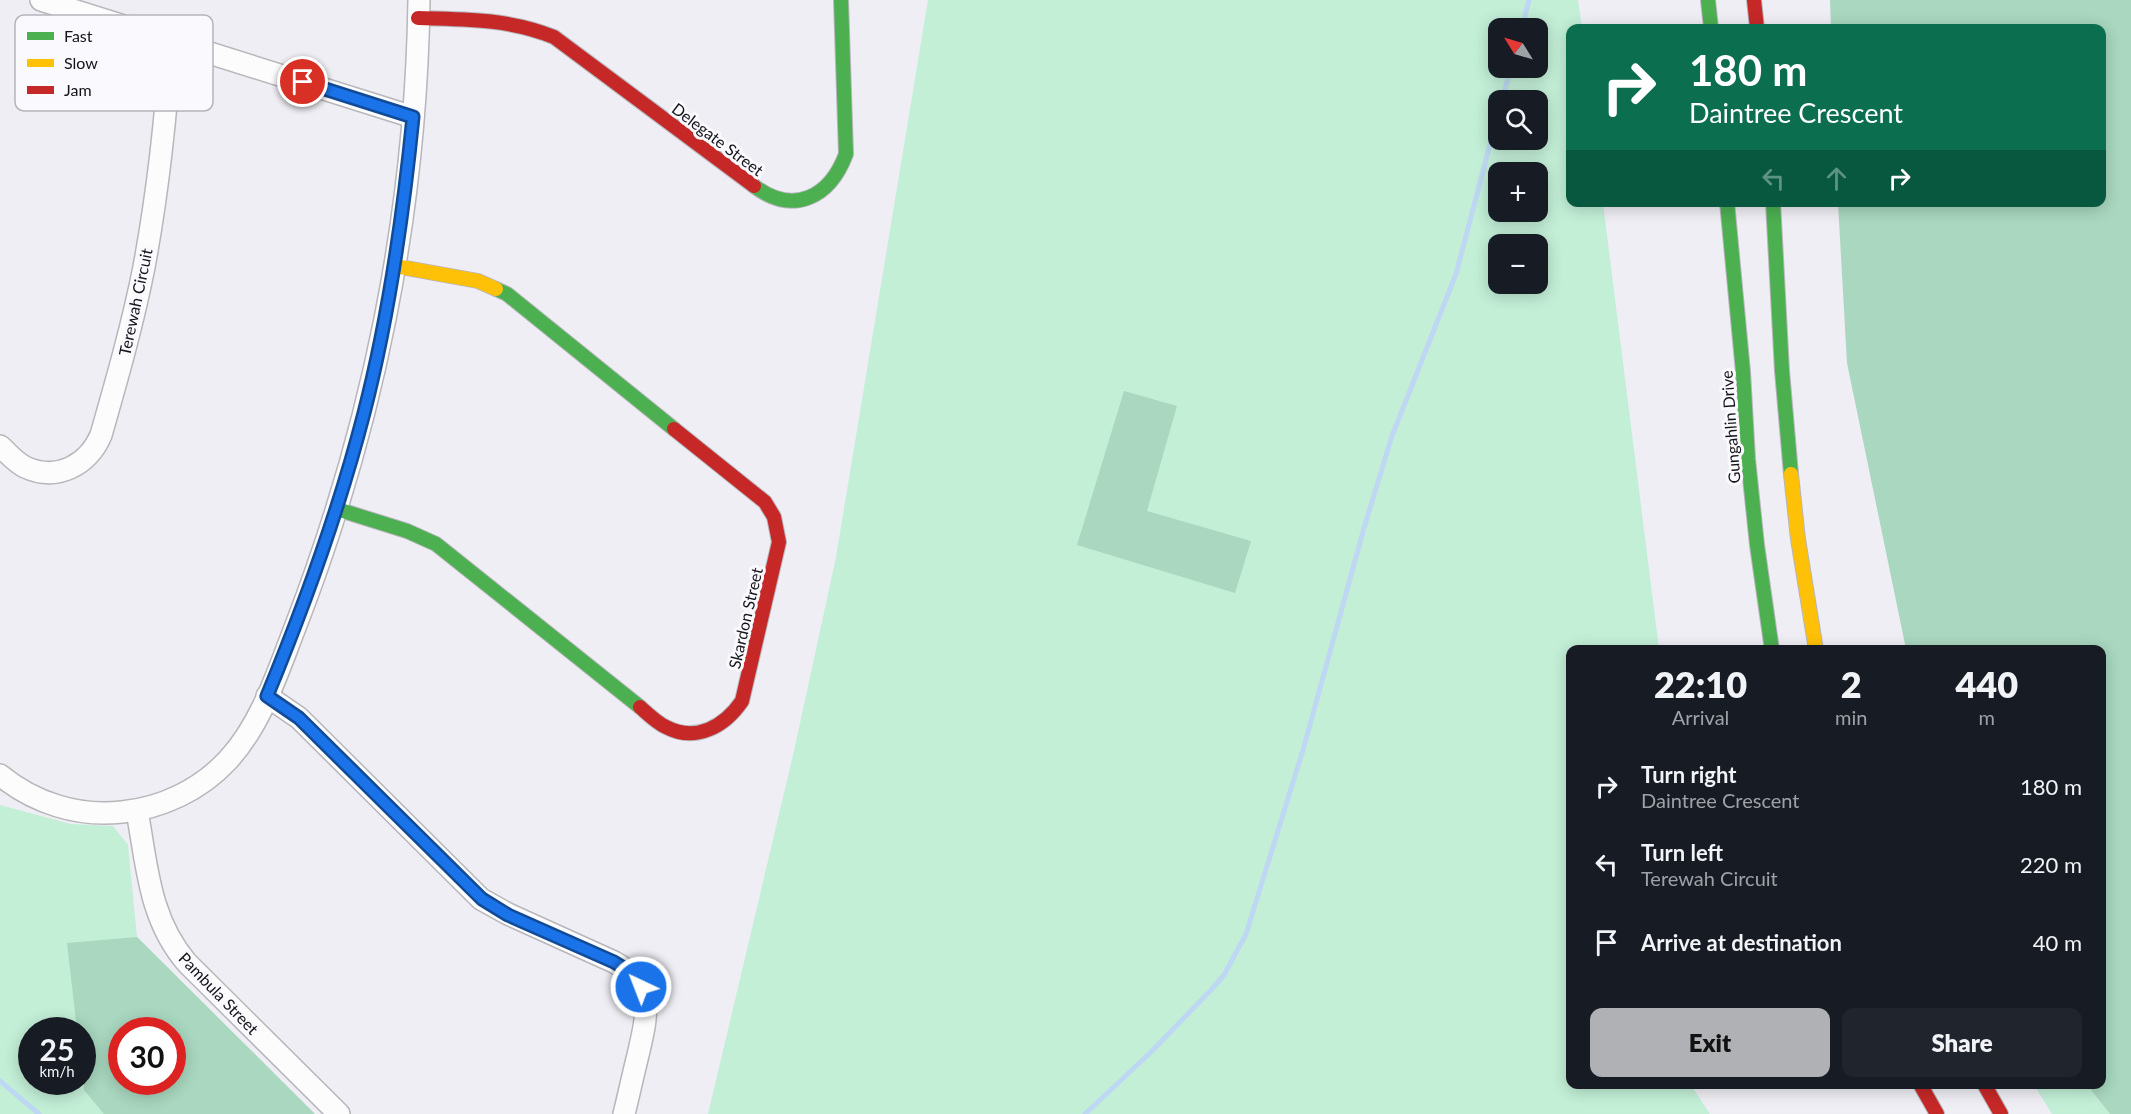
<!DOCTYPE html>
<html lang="en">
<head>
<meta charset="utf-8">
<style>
  body { margin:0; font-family:Lato,sans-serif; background:#20242c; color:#f1f3f6; height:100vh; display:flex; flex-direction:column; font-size:22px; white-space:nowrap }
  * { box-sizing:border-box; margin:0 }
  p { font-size:20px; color:#9ea1a6 }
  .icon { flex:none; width:33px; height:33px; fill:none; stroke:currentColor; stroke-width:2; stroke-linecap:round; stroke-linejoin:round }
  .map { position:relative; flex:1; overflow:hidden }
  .side { position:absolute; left:1566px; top:645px; width:540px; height:444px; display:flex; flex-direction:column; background:#171b24; border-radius:12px; box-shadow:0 3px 15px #0003 }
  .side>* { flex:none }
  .hud { position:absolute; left:1566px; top:24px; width:540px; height:183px; border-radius:12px; box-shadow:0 3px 15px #0003; background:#0b6e4f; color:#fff; overflow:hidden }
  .needle { width:39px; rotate:307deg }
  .buttons { position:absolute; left:1488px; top:18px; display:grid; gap:12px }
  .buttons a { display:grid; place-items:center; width:60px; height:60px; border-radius:12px; background:#171b24; box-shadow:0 3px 15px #0003; font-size:30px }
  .speed { position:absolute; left:18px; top:1017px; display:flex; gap:12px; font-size:30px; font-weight:700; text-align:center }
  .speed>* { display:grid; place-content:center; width:78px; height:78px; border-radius:50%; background:#171b24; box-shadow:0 3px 15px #0003; line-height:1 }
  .speed small { font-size:15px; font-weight:400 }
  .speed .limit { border:9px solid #d22; background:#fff; color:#111 }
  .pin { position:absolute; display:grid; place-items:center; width:51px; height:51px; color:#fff; margin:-26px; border:3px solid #fff; border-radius:50%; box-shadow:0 2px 6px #0007 }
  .me { position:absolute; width:66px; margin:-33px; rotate:317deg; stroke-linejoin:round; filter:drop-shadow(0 0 4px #0008) }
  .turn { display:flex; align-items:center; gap:21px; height:126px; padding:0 24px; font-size:27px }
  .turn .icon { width:78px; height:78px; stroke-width:2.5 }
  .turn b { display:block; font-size:42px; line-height:51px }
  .lanes { display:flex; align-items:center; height:57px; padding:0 24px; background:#0003; justify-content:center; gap:30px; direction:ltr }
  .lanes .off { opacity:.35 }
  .eta { display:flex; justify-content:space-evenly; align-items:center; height:102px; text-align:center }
  .eta b { font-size:36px; font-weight:800; line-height:42px }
  .action { display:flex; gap:12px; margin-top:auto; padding:12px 24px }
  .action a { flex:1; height:69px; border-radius:12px; background:#b0b1b4; color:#111; font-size:24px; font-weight:800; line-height:69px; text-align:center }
  .action a+a { background:#20242c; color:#f1f3f6 }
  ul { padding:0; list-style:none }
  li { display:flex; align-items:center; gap:18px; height:78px; padding:0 24px }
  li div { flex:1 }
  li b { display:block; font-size:22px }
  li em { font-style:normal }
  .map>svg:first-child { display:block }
  .green { fill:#c3efd7; fill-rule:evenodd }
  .forest { fill:#a9d7bf; fill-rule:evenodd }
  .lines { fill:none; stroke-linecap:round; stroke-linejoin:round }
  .stream { stroke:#bed8f3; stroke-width:5 }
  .street-casing { stroke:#b6b6bb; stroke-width:24 }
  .fast-casing { stroke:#b6b6bb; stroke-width:16 }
  .slow-casing { stroke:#b6b6bb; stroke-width:16 }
  .jam-casing { stroke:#b6b6bb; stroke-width:16 }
  .street { stroke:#fcfcfd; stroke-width:21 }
  .fast { stroke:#4caf50; stroke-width:14 }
  .slow { stroke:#ffc107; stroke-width:14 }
  .jam { stroke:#c62828; stroke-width:14 }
  .route-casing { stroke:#114b97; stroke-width:15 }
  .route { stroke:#1a73e8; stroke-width:10 }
  .labels { text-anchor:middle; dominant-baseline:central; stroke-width:6; stroke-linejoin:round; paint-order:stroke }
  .street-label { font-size:16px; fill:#141317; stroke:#f9f9fe }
  .key { fill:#f9f9fe; stroke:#b4b4b9; stroke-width:1.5 }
  .key-label { font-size:16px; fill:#141317 }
</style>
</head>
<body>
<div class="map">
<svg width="2131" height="1114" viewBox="0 0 2131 1114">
  <rect width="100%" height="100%" fill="#eeeef4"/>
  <!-- green -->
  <g class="green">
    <path d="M928 0H1578L1582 28H1570V202L1603 203 1659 649 1570 650V1084L1691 1085 1710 1114H708L794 751 836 557ZM1498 28H1538V68H1498ZM1498 100H1538V140H1498ZM1498 172H1538V212H1498ZM1498 244H1538V284H1498Z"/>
    <path d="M0 805 71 824 113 826 128 845 137 937 315 1114H0ZM32 1030H82V1082H32ZM122 1030H172V1082H122Z"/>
    <path d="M2034 1085H2087L2110 1114H2052Z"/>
  </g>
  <!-- forest -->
  <g class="forest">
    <path d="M1830 0H2131V1114H2110L2087 1085 2102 1084V650L1906 649 1847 363 1838 203 2102 202V28H1831Z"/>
    <path d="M1124 391 1177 406 1147 511 1251 541 1235 593 1077 545Z"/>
    <path d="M137 937 315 1114H104L84 1090 82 1030H77L67 943ZM122 1030H172V1082H122Z"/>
  </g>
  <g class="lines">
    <!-- stream -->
    <g class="stream">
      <path d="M1522 28 1529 0"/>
      <path d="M1502 100 1511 68"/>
      <path d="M0 1081 39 1114"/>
      <path d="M1085 1114 1151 1052 1211 990 1224 975 1246 934 1303 750 1364 528 1392 436 1456 274 1498 114"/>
    </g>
    <defs>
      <g id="street">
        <path d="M41 0 413 117"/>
        <path d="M0 446C8 453 15 462 25 467 57 482 88 465 101 435 117 379 133 323 144 267 158 192 166 117 171 41"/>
        <path d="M267 696 299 718 481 899 508 914 614 962C656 985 647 1016 638 1055 633 1075 629 1094 624 1114"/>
        <path d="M0 775C34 803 78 817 122 812 162 808 200 790 228 760 262 723 278 671 296 625 373 426 416 213 419 0"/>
        <path d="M137 811C147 865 149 919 187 963L339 1114"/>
      </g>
      <g id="fast">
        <path d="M1708 0 1711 28"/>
        <path d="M754 186C794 216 830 197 846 154L841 0"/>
        <path d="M1727 202 1743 372 1748 459 1757 545 1772 650"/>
        <path d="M1773 202 1782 371 1791 474"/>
        <path d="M496 289 507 294 674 429"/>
        <path d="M337 509 407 531 436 544 640 707"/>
      </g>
      <g id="slow">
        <path d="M395 266 478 281 496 289"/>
        <path d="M1791 474 1798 539 1816 650"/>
      </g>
      <g id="jam">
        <path d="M1754 0 1757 28"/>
        <path d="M418 18C465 19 510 19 554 37L754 186"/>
        <path d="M640 707C648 714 657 723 666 727 696 743 725 726 742 701L779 542 774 517 765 502 674 429"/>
        <path d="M1920 1084 1937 1114"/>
        <path d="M1984 1084 2001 1114"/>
      </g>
    </defs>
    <!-- street casing -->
    <use href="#street" class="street-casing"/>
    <!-- fast casing -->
    <use href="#fast" class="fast-casing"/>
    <!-- slow casing -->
    <use href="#slow" class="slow-casing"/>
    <!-- jam casing -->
    <use href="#jam" class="jam-casing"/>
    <!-- street -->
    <use href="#street" class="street"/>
    <!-- fast -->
    <use href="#fast" class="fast"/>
    <!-- slow -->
    <use href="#slow" class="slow"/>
    <!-- jam -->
    <use href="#jam" class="jam"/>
  </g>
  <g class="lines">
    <defs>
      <path id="route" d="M303 82 413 117C403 217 389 316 364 413 339 510 305 604 267 696L299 718 482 899 508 915 614 962 630 972 641 987"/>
    </defs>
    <!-- route casing -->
    <use href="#route" class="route-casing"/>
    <!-- route -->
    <use href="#route" class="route"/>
  </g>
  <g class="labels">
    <!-- street labels -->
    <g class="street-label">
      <text transform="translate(718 139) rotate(37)">Delegate Street</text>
      <text transform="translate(135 302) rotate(-78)">Terewah Circuit</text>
      <text transform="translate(1730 427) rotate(-94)">Gungahlin Drive</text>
      <text transform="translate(745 618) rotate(-77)">Skardon Street</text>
      <text transform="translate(219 993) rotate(46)">Pambula Street</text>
    </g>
  </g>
  <!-- legend -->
  <rect x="15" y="15" width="198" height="96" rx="9" class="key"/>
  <rect x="27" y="32" width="27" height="8" fill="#4caf50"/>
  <rect x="27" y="59" width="27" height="8" fill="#ffc107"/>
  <rect x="27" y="86" width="27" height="8" fill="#c62828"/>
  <g class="key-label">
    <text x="64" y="42">Fast</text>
    <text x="64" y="69">Slow</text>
    <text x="64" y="96">Jam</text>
  </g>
</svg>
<div class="buttons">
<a><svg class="needle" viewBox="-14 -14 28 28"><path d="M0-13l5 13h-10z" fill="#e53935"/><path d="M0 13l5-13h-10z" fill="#9ea1a6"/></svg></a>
<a><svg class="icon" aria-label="search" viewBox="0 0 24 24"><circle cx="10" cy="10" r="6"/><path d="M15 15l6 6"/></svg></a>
<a>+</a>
<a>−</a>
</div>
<div class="speed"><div>25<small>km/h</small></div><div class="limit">30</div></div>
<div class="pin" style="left:303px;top:82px;background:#d93025"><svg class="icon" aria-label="arrive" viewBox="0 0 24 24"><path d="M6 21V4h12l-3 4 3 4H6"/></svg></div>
<svg class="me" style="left:641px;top:987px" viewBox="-20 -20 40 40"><circle r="17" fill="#1a73e8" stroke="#fff" stroke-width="3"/><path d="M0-11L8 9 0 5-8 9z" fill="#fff"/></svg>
<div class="hud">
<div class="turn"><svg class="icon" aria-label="right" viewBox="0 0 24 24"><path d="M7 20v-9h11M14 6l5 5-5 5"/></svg><div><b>180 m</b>Daintree Crescent</div></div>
<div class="lanes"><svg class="icon off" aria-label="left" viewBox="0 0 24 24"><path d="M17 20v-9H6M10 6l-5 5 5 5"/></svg><svg class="icon off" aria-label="ahead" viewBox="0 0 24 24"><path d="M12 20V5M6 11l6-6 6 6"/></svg><svg class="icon" aria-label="right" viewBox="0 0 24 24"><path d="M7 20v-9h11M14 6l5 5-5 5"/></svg></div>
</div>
<section class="side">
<div class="eta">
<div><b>22:10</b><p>Arrival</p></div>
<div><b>2</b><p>min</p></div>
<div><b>440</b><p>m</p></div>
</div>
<ul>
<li><svg class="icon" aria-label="right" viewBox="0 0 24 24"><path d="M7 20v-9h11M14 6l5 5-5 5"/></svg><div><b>Turn right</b><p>Daintree Crescent</p></div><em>180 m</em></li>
<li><svg class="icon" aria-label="left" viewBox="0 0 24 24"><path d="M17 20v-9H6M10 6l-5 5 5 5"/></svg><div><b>Turn left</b><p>Terewah Circuit</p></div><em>220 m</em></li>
<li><svg class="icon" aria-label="arrive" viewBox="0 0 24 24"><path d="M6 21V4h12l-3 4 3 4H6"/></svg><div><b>Arrive at destination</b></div><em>40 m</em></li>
</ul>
<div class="action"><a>Exit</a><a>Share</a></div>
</section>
</div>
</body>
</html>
